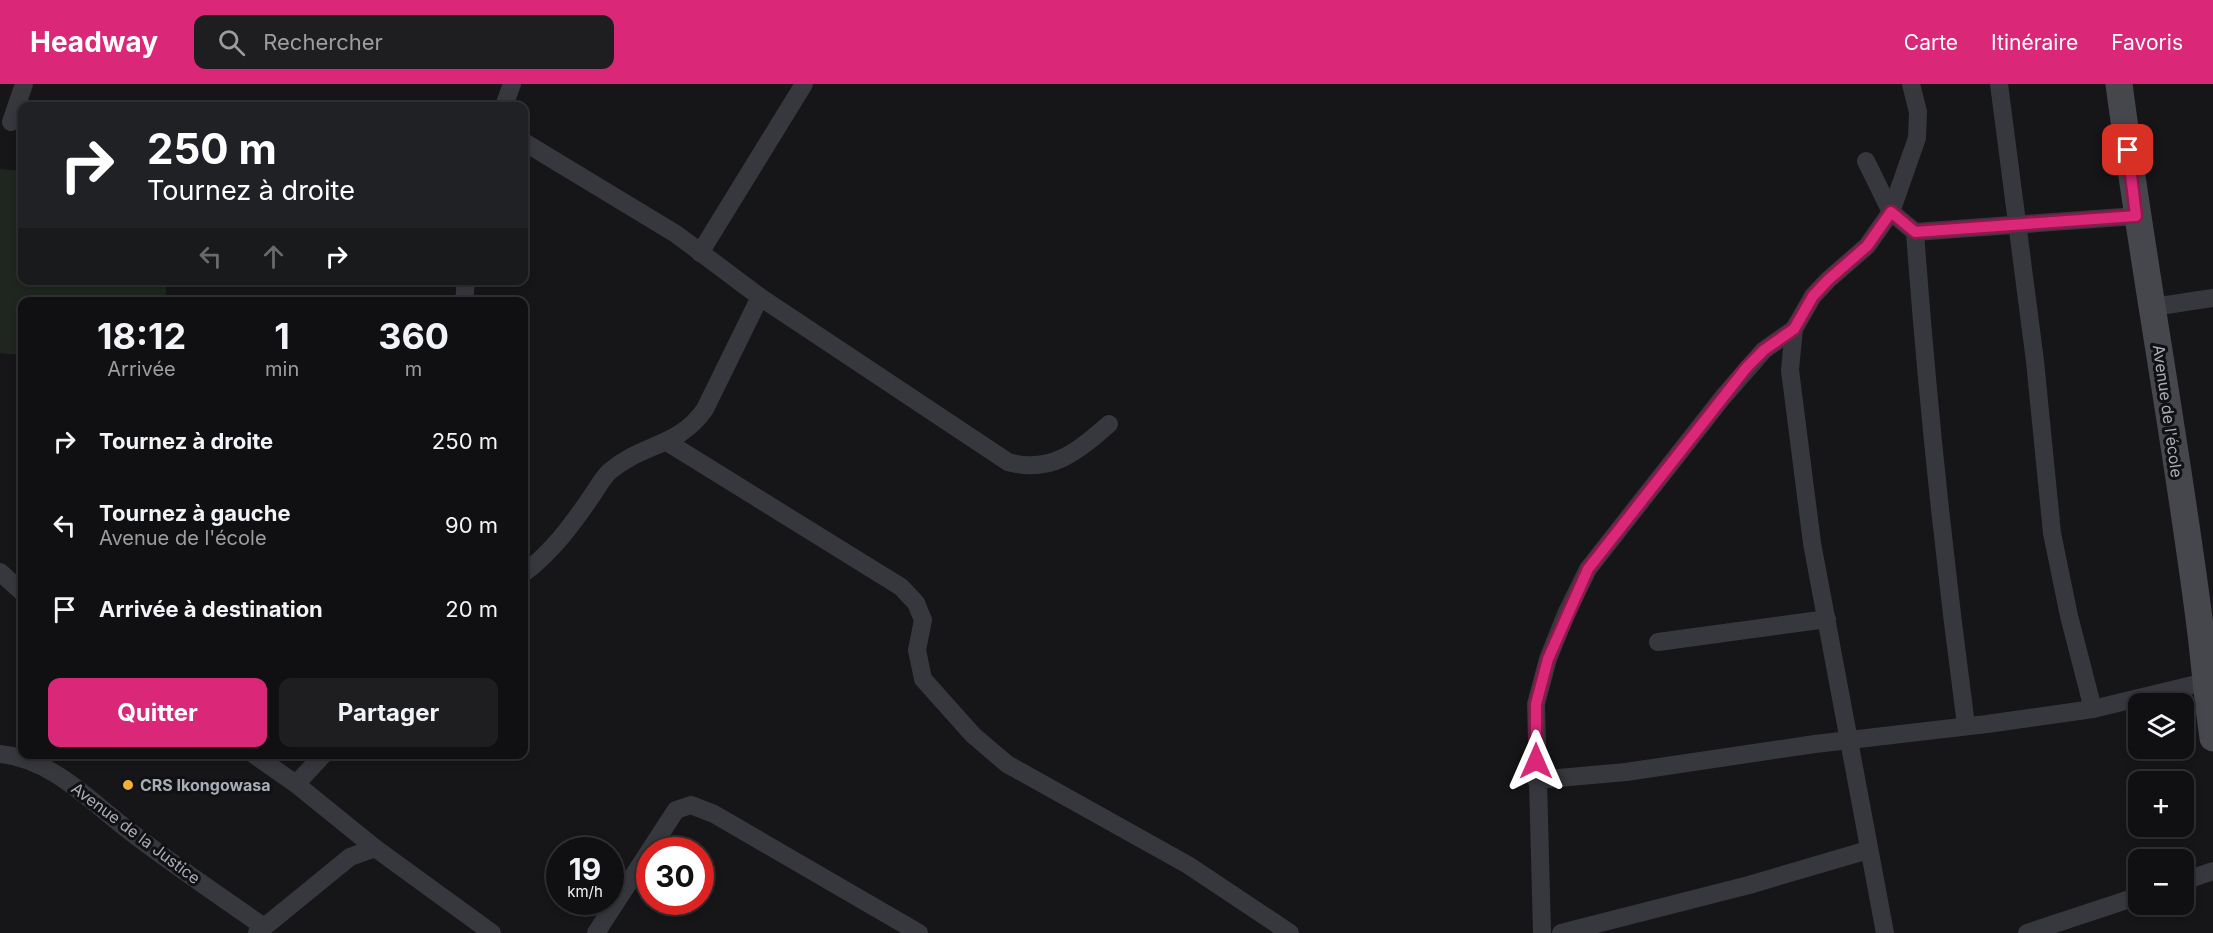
<!DOCTYPE html>
<html lang="fr">
<head>
<meta charset="utf-8">
<style>
  body { margin:0; font-family:Inter,sans-serif; background:#1e1e20; color:#f1f3f6; height:100vh; display:flex; flex-direction:column; font-size:22px; white-space:nowrap }
  * { box-sizing:border-box; margin:0 }
  p { font-size:20px; color:#9c9d9f }
  .icon { flex:none; width:33px; height:33px; fill:none; stroke:currentColor; stroke-width:2; stroke-linecap:round; stroke-linejoin:round }
  .map { position:relative; flex:1; overflow:hidden }
  .side { position:absolute; left:18px; top:213px; width:510px; height:462px; display:flex; flex-direction:column; background:#101012; border-radius:12px; box-shadow:0 3px 9px #0003,0 0 0 2px #303032 }
  .side>* { flex:none }
  .hud { position:absolute; left:18px; top:18px; width:510px; height:183px; border-radius:12px; box-shadow:0 3px 9px #0003,0 0 0 2px #303032; background:#202124; color:#fff; overflow:hidden }
  .tools { position:absolute; left:2128px; top:609px; display:grid; gap:12px }
  .tools a { display:grid; place-items:center; width:66px; height:66px; border-radius:12px; background:#101012; box-shadow:0 3px 9px #0003,0 0 0 2px #303032; font-size:30px }
  .speed { position:absolute; left:546px; top:753px; display:flex; gap:12px; font-size:30px; font-weight:700; text-align:center }
  .speed>* { display:grid; place-content:center; width:78px; height:78px; border-radius:50%; background:#101012; box-shadow:0 3px 9px #0003,0 0 0 2px #303032; line-height:1 }
  .speed small { font-size:15px; font-weight:400 }
  .speed .limit { border:9px solid #d22; background:#fff; color:#111 }
  .pin { position:absolute; display:grid; place-items:center; width:51px; height:51px; color:#fff; margin:-26px; border-radius:12px; box-shadow:0 3px 9px #0006 }
  .me { position:absolute; width:66px; margin:-33px; rotate:0deg; stroke-linejoin:round; filter:drop-shadow(0 0 4px #0008) }
  .turn { display:flex; align-items:center; gap:21px; height:126px; padding:0 30px; font-size:27px }
  .turn .icon { width:78px; height:78px; stroke-width:2.5 }
  .turn b { display:block; font-size:42px; line-height:51px }
  .lanes { display:flex; align-items:center; height:57px; padding:0 30px; background:#0003; justify-content:center; gap:30px; direction:ltr }
  .lanes .off { opacity:.35 }
  .eta { display:flex; justify-content:space-evenly; align-items:center; height:102px; text-align:center }
  .eta b { font-size:36px; font-weight:700; line-height:42px }
  .button { display:flex; gap:12px; margin-top:auto; padding:12px 30px }
  .button a { flex:1; height:69px; border-radius:12px; background:#db2777; color:#fff; font-size:24px; font-weight:700; line-height:69px; text-align:center }
  .button a+a { background:#1e1e20; color:#f1f3f6 }
  ul { padding:0; list-style:none }
  li { display:flex; align-items:center; gap:18px; height:84px; padding:0 30px }
  li div { flex:1 }
  li b { display:block; font-size:22px }
  li em { font-style:normal }
  header { display:flex; align-items:center; gap:36px; box-sizing:border-box; height:84px; padding:0 30px; background:#db2777; color:#fff }
  header strong { font-size:28px }
  nav { display:flex; gap:33px; margin-inline-start:auto; font-size:21px }
  .search { width:420px; height:54px; background:#1e1e20; display:flex; align-items:center; gap:15px; box-sizing:border-box; padding:0 21px; border-radius:12px; color:#9c9d9f; font-size:22px }
  .map>svg:first-child { display:block }
  .green { fill:#1e261f }
  .lines { fill:none; stroke-linecap:round; stroke-linejoin:round }
  .street { stroke:#37383d; stroke-width:18 }
  .secondary { stroke:#45474d; stroke-width:27 }
  .route-casing { stroke:#8e194d; stroke-width:15 }
  .route { stroke:#db2777; stroke-width:10 }
  .poi-dot { fill:#f2b134; stroke:#111113; stroke-width:2 }
  .labels { text-anchor:middle; dominant-baseline:central; stroke-width:6; stroke-linejoin:round; paint-order:stroke }
  .street-label { font-size:16px; fill:#a8adb8; stroke:#111113 }
  .poi-label { font-size:16px; font-weight:bold; fill:#a8adb8; stroke:#111113; text-anchor:start }
</style>
</head>
<body>
<header>
<strong>Headway</strong>
<div class="search"><svg class="icon" aria-label="search" viewBox="0 0 24 24"><circle cx="10" cy="10" r="6"/><path d="M15 15l6 6"/></svg>Rechercher</div>
<nav><a>Carte</a><a>Itinéraire</a><a>Favoris</a></nav>
</header>
<div class="map">
<svg width="2213" height="849" viewBox="0 0 2213 849">
  <rect width="100%" height="100%" fill="#161618"/>
  <!-- green -->
  <path class="green" d="M0 85 22 87V196L167 197 165 217 22 218V271L0 269Z"/>
  <g class="lines">
    <!-- street -->
    <g class="street">
      <path d="M1999 0 2035 277 2052 449 2069 532 2093 625"/>
      <path d="M504 22 512 0"/>
      <path d="M11 38 24 0"/>
      <path d="M524 58 676 150 760 213 1008 378C1051 390 1077 368 1109 340"/>
      <path d="M1866 77 1891 128 1915 148 2136 132"/>
      <path d="M1915 148C1927 313 1944 476 1966 641"/>
      <path d="M700 169 804 0"/>
      <path d="M464 218 466 196"/>
      <path d="M2153 223 2213 214"/>
      <path d="M667 358 901 503 916 519 923 536 917 566 923 595 973 651 1007 680 1188 781 1290 849"/>
      <path d="M0 488 22 508"/>
      <path d="M524 489C551 469 572 441 591 413 597 405 602 394 610 387 643 359 679 363 705 325L760 213"/>
      <path d="M1658 558 1827 535"/>
      <path d="M0 670C53 675 92 719 132 749 175 782 220 812 264 843"/>
      <path d="M253 670 296 700"/>
      <path d="M324 670 296 700 375 764"/>
      <path d="M1536 696 1626 688 1815 660 1987 640 2093 625 2205 598"/>
      <path d="M2184 797 2213 787"/>
      <path d="M257 849 350 773 375 764 492 849"/>
      <path d="M596 849 676 726 691 721 714 730 919 849"/>
      <path d="M1542 849 1536 620 1548 575 1566 530 1588 485 1723 313 1764 266 1794 245"/>
      <path d="M1561 849 1749 801 1868 766"/>
      <path d="M1885 849 1812 459 1790 286 1794 245 1813 212 1828 196 1867 162 1891 128 1917 54 1918 28 1911 0"/>
      <path d="M2027 849 2139 812"/>
    </g>
    <!-- secondary -->
    <path class="secondary" d="M2119 0C2143 184 2178 366 2201 550 2205 585 2208 620 2213 654"/>
  </g>
  <g class="lines">
    <defs>
      <path id="route" d="M1536 677V620L1548 575 1588 485 1747 283 1764 266 1794 245 1813 212 1828 196 1867 162 1891 128 1915 148 2136 132 2128 66"/>
    </defs>
    <!-- route casing -->
    <use href="#route" class="route-casing"/>
    <!-- route -->
    <use href="#route" class="route"/>
  </g>
  <!-- markers -->
  <circle class="poi-dot" cx="128" cy="701" r="6"/>
  <g class="labels">
    <!-- street labels -->
    <g class="street-label">
      <text transform="translate(2168 327) rotate(82)">Avenue de l'école</text>
      <text transform="translate(136 749) rotate(37)">Avenue de la Justice</text>
    </g>
    <!-- poi labels -->
    <g class="poi-label">
      <text x="140" y="701">CRS Ikongowasa</text>
    </g>
  </g>
</svg>
<div class="tools">
<a><svg class="icon" aria-label="layers" viewBox="0 0 24 24"><path d="M12 4l9 5-9 5-9-5zM3 14l9 5 9-5"/></svg></a>
<a>+</a>
<a>−</a>
</div>
<div class="speed"><div>19<small>km/h</small></div><div class="limit">30</div></div>
<div class="pin" style="left:2128px;top:66px;background:#d93025"><svg class="icon" aria-label="arrive" viewBox="0 0 24 24"><path d="M6 21V4h12l-3 4 3 4H6"/></svg></div>
<svg class="me" style="left:1536px;top:677px" viewBox="-20 -20 40 40"><path d="M0-17L14 15 0 8-14 15z" fill="#db2777" stroke="#fff" stroke-width="4"/></svg>
<div class="hud">
<div class="turn"><svg class="icon" aria-label="right" viewBox="0 0 24 24"><path d="M7 20v-9h11M14 6l5 5-5 5"/></svg><div><b>250 m</b>Tournez à droite</div></div>
<div class="lanes"><svg class="icon off" aria-label="left" viewBox="0 0 24 24"><path d="M17 20v-9H6M10 6l-5 5 5 5"/></svg><svg class="icon off" aria-label="ahead" viewBox="0 0 24 24"><path d="M12 20V5M6 11l6-6 6 6"/></svg><svg class="icon" aria-label="right" viewBox="0 0 24 24"><path d="M7 20v-9h11M14 6l5 5-5 5"/></svg></div>
</div>
<section class="side">
<div class="eta">
<div><b>18:12</b><p>Arrivée</p></div>
<div><b>1</b><p>min</p></div>
<div><b>360</b><p>m</p></div>
</div>
<ul>
<li><svg class="icon" aria-label="right" viewBox="0 0 24 24"><path d="M7 20v-9h11M14 6l5 5-5 5"/></svg><div><b>Tournez à droite</b></div><em>250 m</em></li>
<li><svg class="icon" aria-label="left" viewBox="0 0 24 24"><path d="M17 20v-9H6M10 6l-5 5 5 5"/></svg><div><b>Tournez à gauche</b><p>Avenue de l'école</p></div><em>90 m</em></li>
<li><svg class="icon" aria-label="arrive" viewBox="0 0 24 24"><path d="M6 21V4h12l-3 4 3 4H6"/></svg><div><b>Arrivée à destination</b></div><em>20 m</em></li>
</ul>
<div class="button"><a>Quitter</a><a>Partager</a></div>
</section>
</div>
</body>
</html>
